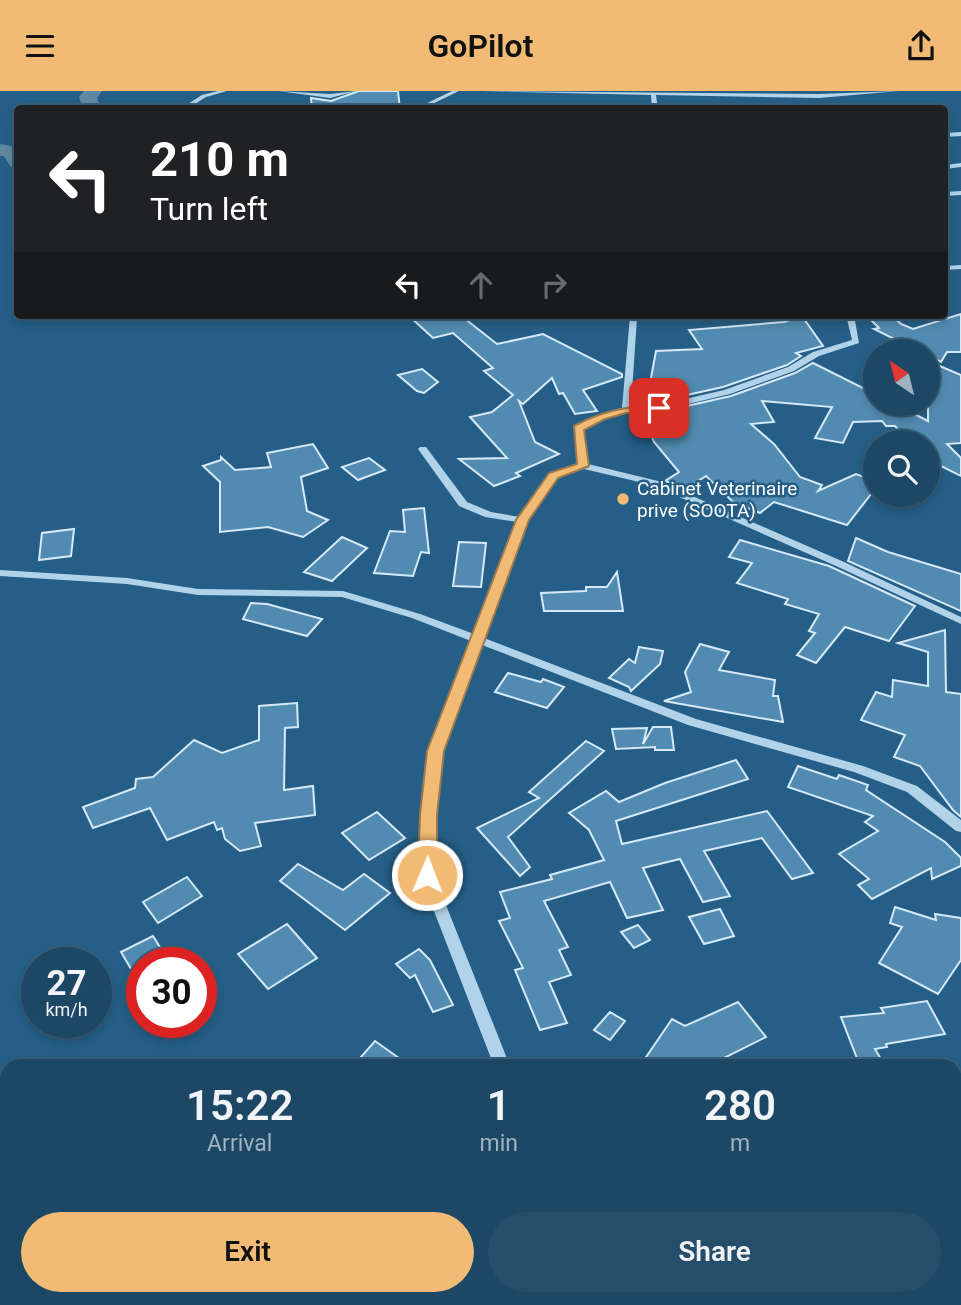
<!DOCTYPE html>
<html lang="en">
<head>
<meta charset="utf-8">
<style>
  body { margin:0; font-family:Roboto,sans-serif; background:#254e6b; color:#f1f3f6; height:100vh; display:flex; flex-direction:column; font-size:26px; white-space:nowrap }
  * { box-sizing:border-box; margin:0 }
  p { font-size:23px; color:#a0b2bf }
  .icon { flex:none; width:38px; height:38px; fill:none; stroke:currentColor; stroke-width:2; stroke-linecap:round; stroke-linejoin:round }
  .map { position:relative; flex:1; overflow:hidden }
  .panel { position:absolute; left:0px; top:968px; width:962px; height:247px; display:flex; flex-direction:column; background:#1c4765; border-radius:21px 21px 0 0; box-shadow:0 4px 10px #0003,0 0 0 2px #3a5f79 }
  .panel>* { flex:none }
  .banner { position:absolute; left:14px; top:14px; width:934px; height:214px; border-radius:7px; box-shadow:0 4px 10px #0003,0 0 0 2px #3a5f79; background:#202124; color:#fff; overflow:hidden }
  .needle { width:46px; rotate:325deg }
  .tools { position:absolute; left:863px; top:248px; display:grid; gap:14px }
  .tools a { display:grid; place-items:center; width:77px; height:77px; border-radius:50%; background:#1c4765; box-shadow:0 4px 10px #0003,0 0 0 2px #3a5f79; font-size:35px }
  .speed { position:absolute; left:21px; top:856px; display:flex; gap:14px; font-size:35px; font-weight:700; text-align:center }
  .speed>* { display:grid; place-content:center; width:91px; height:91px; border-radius:50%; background:#1c4765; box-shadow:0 4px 10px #0003,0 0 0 2px #3a5f79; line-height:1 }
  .speed small { font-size:18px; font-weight:400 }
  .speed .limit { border:10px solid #d22; background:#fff; color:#111 }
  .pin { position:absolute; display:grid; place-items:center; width:60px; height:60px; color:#fff; margin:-30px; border-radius:14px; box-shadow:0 4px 10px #0006 }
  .me { position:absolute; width:77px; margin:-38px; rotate:1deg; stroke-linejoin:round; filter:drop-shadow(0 0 5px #0008) }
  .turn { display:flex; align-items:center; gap:24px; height:147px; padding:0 21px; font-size:32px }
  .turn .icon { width:91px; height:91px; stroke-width:2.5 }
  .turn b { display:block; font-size:49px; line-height:60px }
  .lanes { display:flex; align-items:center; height:66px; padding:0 21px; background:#0003; justify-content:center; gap:35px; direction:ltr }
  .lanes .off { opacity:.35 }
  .eta { display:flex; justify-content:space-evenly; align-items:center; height:119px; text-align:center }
  .eta b { font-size:42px; font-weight:600; line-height:49px }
  .action { display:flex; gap:14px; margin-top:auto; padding:14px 21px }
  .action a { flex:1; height:80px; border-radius:42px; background:#f2bb75; color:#111; font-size:28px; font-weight:600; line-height:80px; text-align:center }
  .action a+a { background:#254e6b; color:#f1f3f6 }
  header { display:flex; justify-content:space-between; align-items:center; height:91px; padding:0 21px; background:#f2bb75; color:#111; font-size:32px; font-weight:600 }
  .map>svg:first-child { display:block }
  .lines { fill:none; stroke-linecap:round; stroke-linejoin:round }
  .river { fill:#6088a3; fill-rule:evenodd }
  .building { fill:#528bb1; stroke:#d5e9f7; stroke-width:2 }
  .minor { fill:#b1d3e9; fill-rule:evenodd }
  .route { fill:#f2bb75; stroke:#9d7a4c; stroke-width:2 }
  .poi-dot { fill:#f2bb75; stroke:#255f87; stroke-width:2.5 }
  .labels { text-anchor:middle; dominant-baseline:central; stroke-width:5; stroke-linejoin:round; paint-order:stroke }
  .poi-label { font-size:19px; fill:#fff; stroke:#255f87; text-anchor:start }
</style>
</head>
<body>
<header><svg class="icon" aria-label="menu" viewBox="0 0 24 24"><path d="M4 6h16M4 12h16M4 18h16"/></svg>GoPilot<svg class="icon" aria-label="share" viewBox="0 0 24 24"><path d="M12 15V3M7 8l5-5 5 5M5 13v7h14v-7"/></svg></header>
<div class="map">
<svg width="961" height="1214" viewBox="0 0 961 1214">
  <rect width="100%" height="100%" fill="#255f87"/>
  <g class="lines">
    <!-- river -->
    <g class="river">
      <path d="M84 0H102L97 7 101 18H83L79 6Z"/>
      <path d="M0 53 17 56 18 78 11 76 4 65H0Z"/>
    </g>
  </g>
  <!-- building -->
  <g class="building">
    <path d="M359 0H398L400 18H312L311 7 331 10Z"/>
    <path d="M961 223V261H947L941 271 928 264V261H920L874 238 879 237 866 224H891L901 233 913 238Z"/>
    <path d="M408 224H460L497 253 543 243 622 283V286L583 299 597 320 575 323 563 302 559 303 552 287 523 313 519 310 535 351 559 363 516 382 520 385 494 395 459 368 507 367 470 326 492 321 513 304 484 280 493 277 453 242 433 247Z"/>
    <path d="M802 225 823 255 796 262 801 265 787 274 723 296 651 312 650 292 656 260 702 258 689 239 784 231Z"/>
    <path d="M928 270 961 284V352L947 353 961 367V385L935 372 928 373V352H909L895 335H886L882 330 853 331 843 352 815 347 832 316 762 310 774 331 751 333 774 353 800 386 822 394 818 400 856 383 875 390V398L847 434 774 411 760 422 733 411 706 385 686 398 665 390 679 381 654 351 644 327H651V323L731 305 795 282 813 272 875 303V313H895L928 330Z"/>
    <path d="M422 278 438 291 424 302 417 300 398 284Z"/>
    <path d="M313 353 328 377 301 386 307 420 328 429 303 446 268 436 220 441V391L203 375 221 369V366L235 379 271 376 267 362Z"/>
    <path d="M369 367 385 379 358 389 342 376Z"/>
    <path d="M424 417 429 462 421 461 413 485 374 482 390 440 405 441 403 419Z"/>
    <path d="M74 438 71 465 39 469 42 442Z"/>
    <path d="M342 446 367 457 332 490 304 481Z"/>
    <path d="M856 447 888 461 961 483V520L848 470Z"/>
    <path d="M740 449 829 475 915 515 889 550 845 536 816 572 797 564 815 542 809 540 819 523 785 513 788 508 737 492 752 472 729 466Z"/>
    <path d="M459 451 486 452 481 496 453 495Z"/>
    <path d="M617 481 623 520H544L541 502 586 500V496H607Z"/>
    <path d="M251 512 267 513 322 528 307 545 243 528Z"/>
    <path d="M945 539 946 601 961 603V726L953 719 920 675 894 666 905 644 861 629 876 601 892 606 893 589 928 595V561L898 552Z"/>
    <path d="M700 553 729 561 719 579 775 589 773 605H778L783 631 664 610 691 601 685 581Z"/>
    <path d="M639 556 663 560 660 573 631 600 629 596 609 587 629 568 635 572Z"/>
    <path d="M508 582 541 591 543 588 564 596 547 617 495 601Z"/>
    <path d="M297 612 298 636 285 637 284 699 313 695 315 724 255 732 261 755 240 760 225 748 222 737 217 739 214 731 167 749 150 717 93 737 83 716 135 697 136 688 153 686 194 649 222 662 259 649V615Z"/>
    <path d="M653 636H671L674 659H655V656L616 658 612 638 647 637 643 653Z"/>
    <path d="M586 650 604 660 508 746 530 776 520 785 477 737 539 707 529 701Z"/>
    <path d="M736 669 748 688 616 730 622 753 767 720 813 782 792 788 762 747 704 760 730 805 703 811 680 768 643 777 663 819 627 827 610 791 544 810 568 856 559 859 571 884 549 891 567 932 540 939 515 879 523 877 499 830 510 827 500 801 552 788 550 784 604 769 589 739 569 722 606 700 619 711 665 692Z"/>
    <path d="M798 675 837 688 839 684 868 694 866 699 945 751 961 767V775L932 788 931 777 872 808 858 794 869 788 839 763 878 740 865 731 873 725 788 696Z"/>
    <path d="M377 721 405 747 369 769 342 742Z"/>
    <path d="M298 773 343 799 364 783 390 802 345 839 280 790Z"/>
    <path d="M187 786 202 805 158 832 143 811Z"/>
    <path d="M895 816 936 829 935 823 961 827V869L938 903 879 872 902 836 890 832Z"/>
    <path d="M720 818 734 845 704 853 689 826Z"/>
    <path d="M287 833 317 867 268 898 238 863Z"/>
    <path d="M638 834 650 849 634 857 621 841Z"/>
    <path d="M153 845 163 861 131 878 121 861Z"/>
    <path d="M419 858 430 869 453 914 433 921 415 884 410 887 396 873Z"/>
    <path d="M927 910 945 943 886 953 887 956 875 958 885 975H860L841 926 884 922 881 917Z"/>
    <path d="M738 911 766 946 708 975H640L672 928 685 935Z"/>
    <path d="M610 921 625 930 610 949 594 939Z"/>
    <path d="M375 950 410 975H353Z"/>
  </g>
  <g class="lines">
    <!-- minor -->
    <g class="minor">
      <path d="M218 0H227L206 6 187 18H180L202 4Z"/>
      <path d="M278 0 330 3 357 0 330 7Z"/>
      <path d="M452 0H459L422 18H415Z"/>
      <path d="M481 0 819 3 899 0 819 7 656 4 658 18H652L651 4Z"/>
      <path d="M961 41V45L945 46V42Z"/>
      <path d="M961 72V76L945 78V74Z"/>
      <path d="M961 100V104L945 105V101Z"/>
      <path d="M961 174V178L945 179V175Z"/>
      <path d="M846 224H854L859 252 819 265 794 280 730 303 659 320 626 322 603 328 583 339 588 373 658 390 844 471 961 526V533L836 475 652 394 584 378 556 387 528 429 484 547 696 628 863 675 917 695 961 729V741L956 740 907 701 854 681 688 634 482 554 442 660 435 724 434 784 510 975H494L420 784 421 724 430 660 471 550 412 527 342 506 198 504 127 493 0 485V479L127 487 198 498 343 500 420 523 474 543 517 431 485 426 459 415 418 358 420 356H426L467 411 491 421 520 426 550 383 578 374 575 336 597 324 622 317 630 225 637 227 631 316 659 314 724 299 788 276 813 261 852 249Z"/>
      <path d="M551 1208H570L571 1214H551Z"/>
    </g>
  </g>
  <!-- route -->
  <path class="route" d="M659 314 664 317 663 320 626 322 605 328 584 339 589 375 558 387 529 429 444 660 437 724V784L434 789H421L418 784 420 724 427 660 516 429 549 382 577 373 574 335C602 320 627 315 659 314Z"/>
  <!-- markers -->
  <circle class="poi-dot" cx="623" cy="408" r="7"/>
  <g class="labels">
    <!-- poi labels -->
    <g class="poi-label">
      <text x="637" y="397">Cabinet Veterinaire<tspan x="637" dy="22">prive (SOOTA)</tspan></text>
    </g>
  </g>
</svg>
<div class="tools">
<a><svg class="needle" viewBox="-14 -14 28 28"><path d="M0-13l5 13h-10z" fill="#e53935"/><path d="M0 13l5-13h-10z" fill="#a0b2bf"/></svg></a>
<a><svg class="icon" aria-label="search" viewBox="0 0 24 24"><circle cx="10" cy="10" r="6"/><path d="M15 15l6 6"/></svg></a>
</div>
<div class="speed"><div>27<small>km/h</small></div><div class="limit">30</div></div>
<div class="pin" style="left:659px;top:317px;background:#d93025"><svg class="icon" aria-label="arrive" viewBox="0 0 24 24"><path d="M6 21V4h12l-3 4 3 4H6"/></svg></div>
<svg class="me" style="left:427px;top:784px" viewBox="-20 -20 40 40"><circle r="17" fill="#f2bb75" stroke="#fff" stroke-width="3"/><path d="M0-11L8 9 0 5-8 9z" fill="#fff"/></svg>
<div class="banner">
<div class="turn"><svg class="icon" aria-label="left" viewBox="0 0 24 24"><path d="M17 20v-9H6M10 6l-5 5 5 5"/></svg><div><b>210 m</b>Turn left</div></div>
<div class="lanes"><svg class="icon" aria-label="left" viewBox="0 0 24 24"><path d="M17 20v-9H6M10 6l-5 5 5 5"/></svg><svg class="icon off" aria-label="ahead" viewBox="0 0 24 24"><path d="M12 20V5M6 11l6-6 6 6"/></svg><svg class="icon off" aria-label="right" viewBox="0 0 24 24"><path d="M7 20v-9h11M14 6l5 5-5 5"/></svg></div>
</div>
<section class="panel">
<div class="eta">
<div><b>15:22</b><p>Arrival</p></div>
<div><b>1</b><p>min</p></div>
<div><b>280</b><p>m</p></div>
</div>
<div class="action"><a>Exit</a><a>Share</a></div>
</section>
</div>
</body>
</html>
